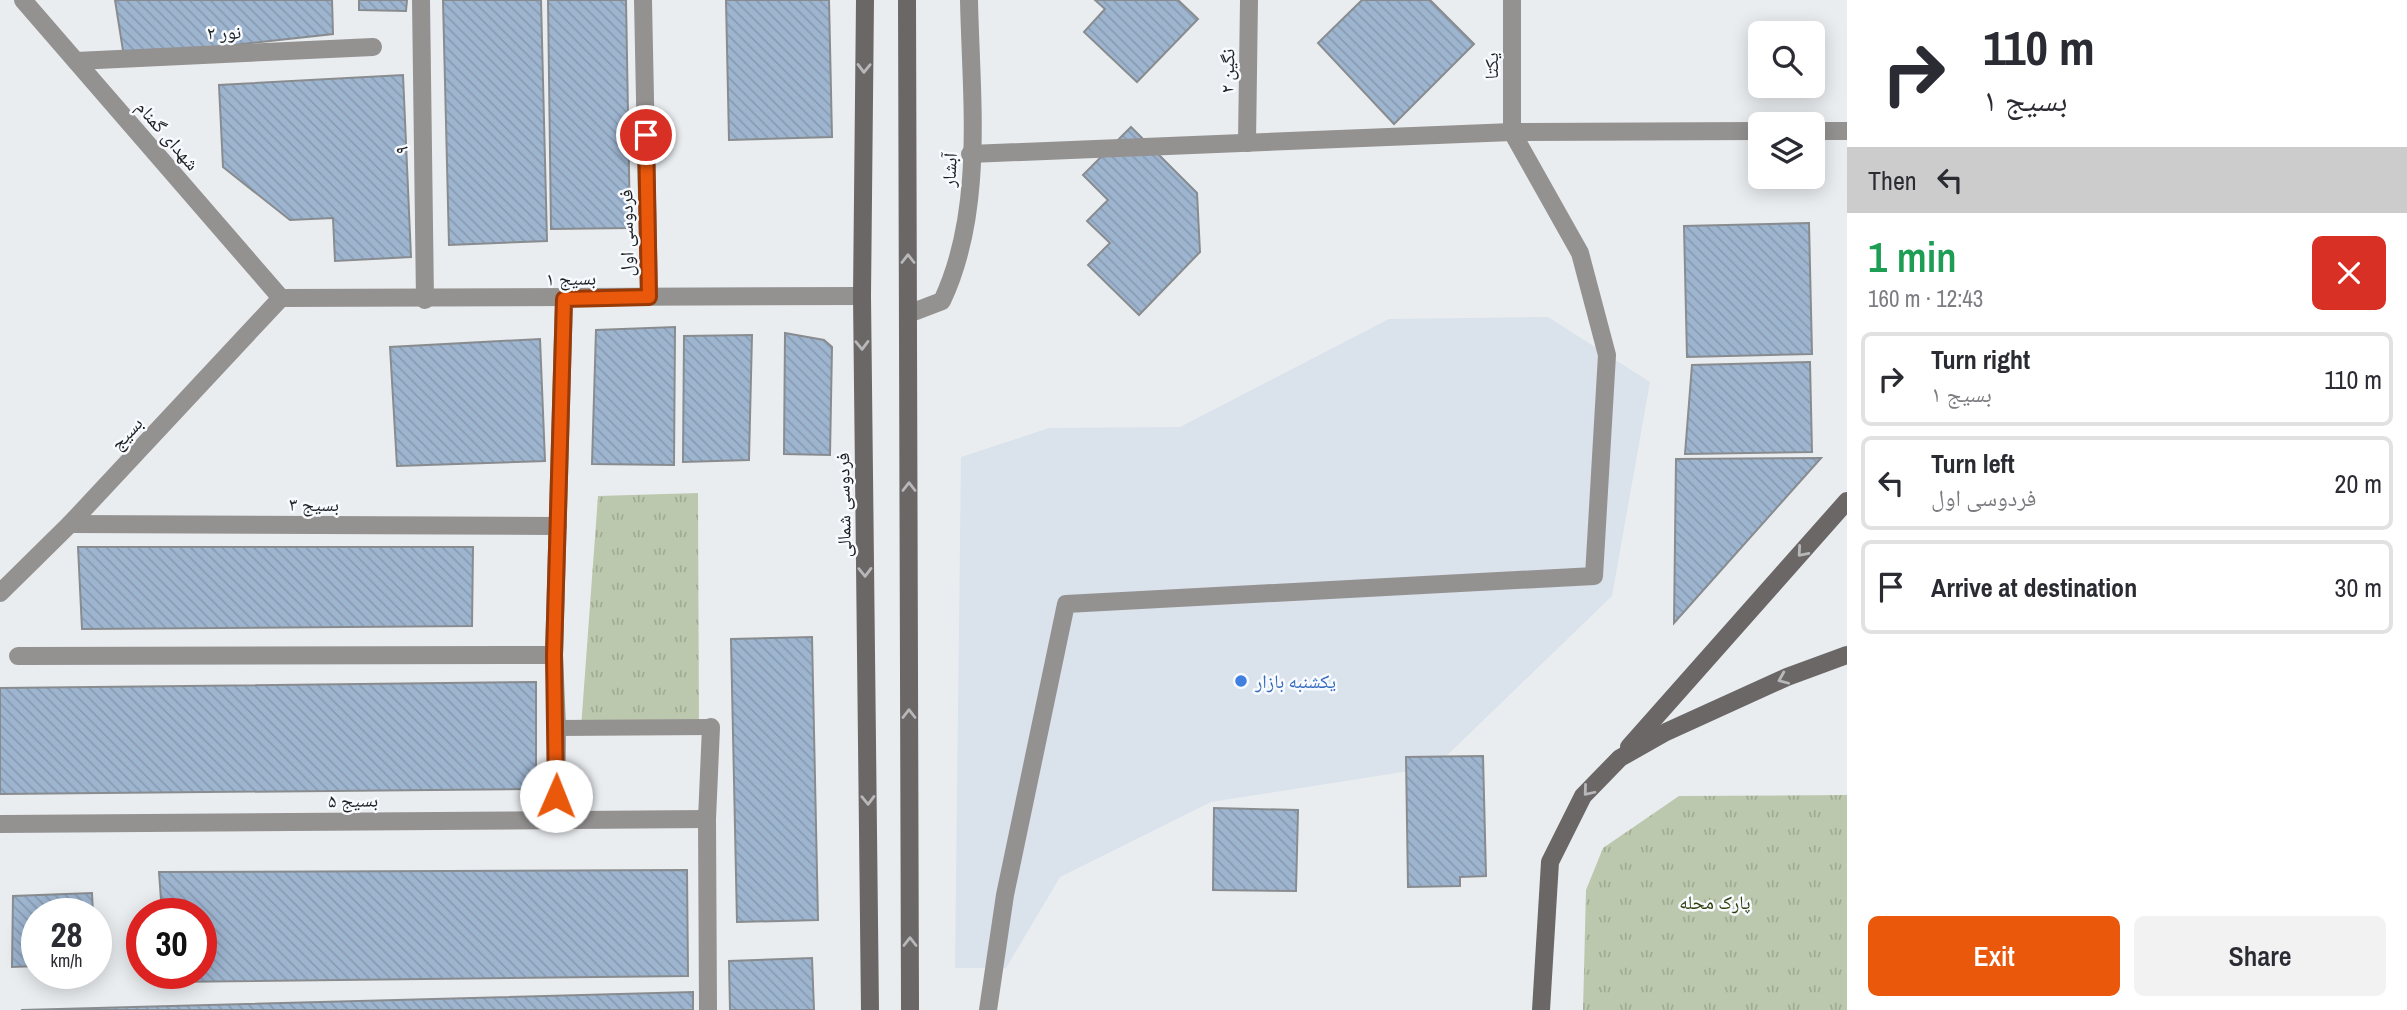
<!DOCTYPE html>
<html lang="en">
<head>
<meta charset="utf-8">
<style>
  body { margin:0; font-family:"Archivo Narrow","Noto Naskh Arabic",sans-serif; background:#f2f2f3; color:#2b2b33; height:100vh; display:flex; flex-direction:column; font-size:26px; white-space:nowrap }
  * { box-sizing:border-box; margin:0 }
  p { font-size:23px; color:#7c7c81 }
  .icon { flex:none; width:38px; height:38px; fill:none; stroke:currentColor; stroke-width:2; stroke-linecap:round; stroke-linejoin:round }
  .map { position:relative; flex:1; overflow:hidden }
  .drawer { display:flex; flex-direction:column; background:#fff; width:560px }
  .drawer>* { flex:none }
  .banner { background:#fff; color:#2b2b33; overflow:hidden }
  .tools { position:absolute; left:1748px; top:21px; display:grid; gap:14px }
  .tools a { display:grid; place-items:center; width:77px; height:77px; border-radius:10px; background:#fff; box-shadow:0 4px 18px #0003; font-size:35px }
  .speed { position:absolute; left:21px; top:898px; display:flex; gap:14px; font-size:35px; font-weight:700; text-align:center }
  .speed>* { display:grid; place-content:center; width:91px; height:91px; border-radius:50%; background:#fff; box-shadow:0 4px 18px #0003; line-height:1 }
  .speed small { font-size:18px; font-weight:400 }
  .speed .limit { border:10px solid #d22; background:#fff; color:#111 }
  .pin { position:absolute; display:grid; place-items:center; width:60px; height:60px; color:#fff; margin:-30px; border:4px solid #fff; border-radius:50%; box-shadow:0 2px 7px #0007 }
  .me { position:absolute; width:77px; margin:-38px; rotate:1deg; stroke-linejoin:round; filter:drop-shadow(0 0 5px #0008) }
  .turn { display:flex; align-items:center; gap:24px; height:147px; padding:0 21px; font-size:32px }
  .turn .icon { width:91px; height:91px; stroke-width:2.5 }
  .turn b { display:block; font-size:49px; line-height:60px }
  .then { display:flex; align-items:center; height:66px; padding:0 21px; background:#0003; gap:14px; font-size:26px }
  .round { display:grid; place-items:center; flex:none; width:74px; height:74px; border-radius:10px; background:#f2f2f3 }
  .head { display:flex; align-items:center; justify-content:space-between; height:119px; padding:0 21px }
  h1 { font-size:42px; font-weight:600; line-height:52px; color:#1e9e55 }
  .button { display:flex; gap:14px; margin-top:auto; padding:14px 21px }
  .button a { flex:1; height:80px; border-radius:10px; background:#ea580c; color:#fff; font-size:28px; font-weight:600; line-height:80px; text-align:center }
  .button a+a { background:#f2f2f3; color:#2b2b33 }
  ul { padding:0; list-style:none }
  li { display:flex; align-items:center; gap:21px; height:94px; margin:0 14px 10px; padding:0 7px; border:4px solid #e1e1e2; border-radius:10px }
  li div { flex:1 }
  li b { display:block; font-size:26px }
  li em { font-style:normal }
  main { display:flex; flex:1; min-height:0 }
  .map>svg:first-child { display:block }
  .built { fill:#dae2ec }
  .grass { fill:url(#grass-tufts) }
  .building { fill:url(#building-back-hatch); stroke:#898c8f; stroke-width:2 }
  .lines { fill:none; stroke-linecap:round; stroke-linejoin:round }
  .lane { stroke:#949191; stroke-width:16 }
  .street { stroke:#949191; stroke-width:18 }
  .secondary { stroke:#6a6766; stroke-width:18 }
  .oneway { stroke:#b8b8ba }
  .route-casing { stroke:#983908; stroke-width:18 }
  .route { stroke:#ea580c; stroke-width:12 }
  .shop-dot { fill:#3f7fe0; stroke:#f7fafe; stroke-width:2.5 }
  .labels { text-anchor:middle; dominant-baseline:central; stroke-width:5; stroke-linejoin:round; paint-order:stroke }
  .street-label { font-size:19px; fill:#1d1e1f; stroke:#f7fafe }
  .shop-label { font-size:19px; fill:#366cbe; stroke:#f7fafe; text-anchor:start }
  .park-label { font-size:19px; fill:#2e3f0c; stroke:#f7fafe }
</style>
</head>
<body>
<main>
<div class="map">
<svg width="1847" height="1010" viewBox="0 0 1847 1010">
  <defs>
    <pattern id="grass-tufts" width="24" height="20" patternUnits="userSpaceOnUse" patternTransform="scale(1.75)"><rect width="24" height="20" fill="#bcc8ad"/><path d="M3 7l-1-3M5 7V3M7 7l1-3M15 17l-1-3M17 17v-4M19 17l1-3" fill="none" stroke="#a1ab94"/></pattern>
    <pattern id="building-back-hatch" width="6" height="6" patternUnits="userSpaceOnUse" patternTransform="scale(1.75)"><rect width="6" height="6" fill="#9eb5d0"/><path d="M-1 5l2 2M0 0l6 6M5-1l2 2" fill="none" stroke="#889bb2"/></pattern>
  </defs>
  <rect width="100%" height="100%" fill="#eaedf0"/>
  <!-- built -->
  <path class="built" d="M1548 317 1650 382 1612 596 1435 767 1211 802 1060 877 1006 968H955L961 457 1049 428 1180 427 1389 319Z"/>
  <!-- grass -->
  <g class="grass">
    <path d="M698 493 699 728H581L598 496Z"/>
    <path d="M1847 795V1010H1583L1586 890 1603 848 1679 796Z"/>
  </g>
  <!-- building -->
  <g class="building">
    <path d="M115 0H332L333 34 124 57Z"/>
    <path d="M359 0H407L406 11 359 10Z"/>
    <path d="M443 0H541L547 241 449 245Z"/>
    <path d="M548 0H626L630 228 551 229Z"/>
    <path d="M726 0H829L832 137 729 140Z"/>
    <path d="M1095 0H1178L1198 19 1137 82 1084 32 1105 9Z"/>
    <path d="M1362 0H1430L1474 44 1394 124 1318 43Z"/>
    <path d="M403 75 411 257 335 261 333 218 290 220 223 167 219 85Z"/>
    <path d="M1131 127 1197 193 1200 252 1139 315 1088 265 1110 243 1087 221 1108 200 1083 175Z"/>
    <path d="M1809 223 1812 354 1687 357 1684 226Z"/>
    <path d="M675 327 674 465 592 464 596 330Z"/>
    <path d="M785 333 824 340 832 347 830 455 784 454Z"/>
    <path d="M752 335 749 460 683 462 684 336Z"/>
    <path d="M540 339 545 461 397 466 390 347Z"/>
    <path d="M1810 362 1812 452 1685 454 1692 365Z"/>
    <path d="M1821 458 1674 623 1676 459Z"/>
    <path d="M78 547H473L472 626 82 629Z"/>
    <path d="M812 637 818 920 737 922 731 639Z"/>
    <path d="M536 682V789L0 794V688Z"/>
    <path d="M1483 756 1486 876 1460 877V886L1408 887 1406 757Z"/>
    <path d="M1214 808 1298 810 1296 891 1213 890Z"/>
    <path d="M687 870 688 976 165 982V973H201V914H162L159 872Z"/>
    <path d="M92 893 93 914H37V966L12 967 13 896Z"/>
    <path d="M812 958 814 1010H730L729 961Z"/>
    <path d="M693 992V1010H21Z"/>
  </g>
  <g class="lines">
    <!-- lane -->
    <path class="lane" d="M557 728 711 727"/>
    <!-- street -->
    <g class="street">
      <path d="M23 0 281 298"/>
      <path d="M421 0 425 300"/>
      <path d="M643 0 649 297"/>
      <path d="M76 61 373 47"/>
      <path d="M1813 131H1847"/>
      <path d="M1247 143 1249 0"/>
      <path d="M970 154 1512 132 1760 131"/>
      <path d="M281 298 862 296"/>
      <path d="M908 314 942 301C985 210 971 98 969 0"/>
      <path d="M70 524 558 526"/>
      <path d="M0 593 70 524 281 298"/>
      <path d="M18 656 554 655"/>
      <path d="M556 818 557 728 554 655 564 299"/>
      <path d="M0 824 707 819"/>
      <path d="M708 1010 707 819 711 727"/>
      <path d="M988 1010 1005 895 1066 604 1594 576 1607 355 1580 253 1512 132V0"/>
    </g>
    <!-- secondary -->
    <g class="secondary">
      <path d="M865 0 862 296 870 1010"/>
      <path d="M907 0 910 1010"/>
      <path d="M1629 747 1847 501"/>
      <path d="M1541 1010 1550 862 1583 796 1620 758 1666 732 1787 677 1847 655"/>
    </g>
  </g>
  <!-- one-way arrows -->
  <defs><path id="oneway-chevron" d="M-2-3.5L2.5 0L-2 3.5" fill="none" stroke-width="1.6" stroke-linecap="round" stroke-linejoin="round" transform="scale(1.75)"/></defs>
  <g class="oneway">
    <use href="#oneway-chevron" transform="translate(864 68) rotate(91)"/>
    <use href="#oneway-chevron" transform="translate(908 259) rotate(-90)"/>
    <use href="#oneway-chevron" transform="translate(862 345) rotate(89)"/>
    <use href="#oneway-chevron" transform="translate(909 487) rotate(-90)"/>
    <use href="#oneway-chevron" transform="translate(1802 552) rotate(131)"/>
    <use href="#oneway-chevron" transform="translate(865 572) rotate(89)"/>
    <use href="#oneway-chevron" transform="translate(1783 679) rotate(157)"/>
    <use href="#oneway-chevron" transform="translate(909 714) rotate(-90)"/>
    <use href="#oneway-chevron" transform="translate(1588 791) rotate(130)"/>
    <use href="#oneway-chevron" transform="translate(868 800) rotate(89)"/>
    <use href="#oneway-chevron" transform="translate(910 942) rotate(-90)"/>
  </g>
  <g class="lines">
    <defs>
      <path id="route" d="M556 796 554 655 564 299 649 297 646 135"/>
    </defs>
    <!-- route casing -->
    <use href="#route" class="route-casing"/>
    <!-- route -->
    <use href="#route" class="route"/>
  </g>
  <!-- markers -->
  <circle class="shop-dot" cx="1241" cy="681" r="7"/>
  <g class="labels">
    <!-- street labels -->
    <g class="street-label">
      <text transform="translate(224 32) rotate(-2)">نور ۲</text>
      <text transform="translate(1491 66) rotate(-90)">یکتا</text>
      <text transform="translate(1227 71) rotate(-89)">نگین ۲</text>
      <text transform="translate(168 135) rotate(49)">شهدای گمنام</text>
      <text transform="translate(401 150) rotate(-91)">۹</text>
      <text transform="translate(949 170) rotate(-87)">آبشار</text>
      <text transform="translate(626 233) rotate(-91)">فردوسی اول</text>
      <text transform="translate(571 278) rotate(-1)">بسیج ۱</text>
      <text transform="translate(126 433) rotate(-47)">بسیج</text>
      <text x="314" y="504">بسیج ۳</text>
      <text transform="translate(843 505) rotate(-91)">فردوسی شمالی</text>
      <text transform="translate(353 800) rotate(-1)">بسیج ۵</text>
    </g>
    <!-- shop labels -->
    <g class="shop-label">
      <text x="1255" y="681">یکشنبه بازار</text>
    </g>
    <!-- park labels -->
    <g class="park-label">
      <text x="1715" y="902">پارک محله</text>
    </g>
  </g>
</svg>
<div class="tools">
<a><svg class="icon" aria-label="search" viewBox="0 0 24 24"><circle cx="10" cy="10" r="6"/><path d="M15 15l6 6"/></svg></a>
<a><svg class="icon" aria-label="layers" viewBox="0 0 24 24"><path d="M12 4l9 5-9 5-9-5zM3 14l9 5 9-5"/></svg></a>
</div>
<div class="speed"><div>28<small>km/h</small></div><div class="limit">30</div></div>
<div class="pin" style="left:646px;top:135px;background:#d93025"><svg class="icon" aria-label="arrive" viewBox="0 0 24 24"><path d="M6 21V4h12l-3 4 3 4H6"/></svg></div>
<svg class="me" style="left:556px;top:796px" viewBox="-20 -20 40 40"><circle r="19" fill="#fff"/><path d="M0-13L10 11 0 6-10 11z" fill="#ea580c"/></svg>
</div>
<section class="drawer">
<div class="banner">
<div class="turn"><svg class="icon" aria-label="right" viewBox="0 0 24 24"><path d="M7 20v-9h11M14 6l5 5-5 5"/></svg><div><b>110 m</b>بسیج ۱</div></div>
<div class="then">Then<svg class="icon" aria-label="left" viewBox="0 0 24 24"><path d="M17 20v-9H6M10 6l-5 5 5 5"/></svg></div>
</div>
<div class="head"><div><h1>1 min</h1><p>160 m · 12:43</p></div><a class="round" style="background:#d93025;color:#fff"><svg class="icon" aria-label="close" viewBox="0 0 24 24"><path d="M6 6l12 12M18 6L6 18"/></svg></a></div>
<ul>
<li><svg class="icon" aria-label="right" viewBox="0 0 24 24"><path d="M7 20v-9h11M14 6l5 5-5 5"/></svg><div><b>Turn right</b><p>بسیج ۱</p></div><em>110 m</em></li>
<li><svg class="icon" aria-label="left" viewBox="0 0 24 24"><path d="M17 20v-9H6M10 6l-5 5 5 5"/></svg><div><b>Turn left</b><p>فردوسی اول</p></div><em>20 m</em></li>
<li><svg class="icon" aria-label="arrive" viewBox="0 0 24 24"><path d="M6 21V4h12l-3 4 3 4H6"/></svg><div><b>Arrive at destination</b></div><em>30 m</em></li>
</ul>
<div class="button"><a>Exit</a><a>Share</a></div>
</section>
</main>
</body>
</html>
